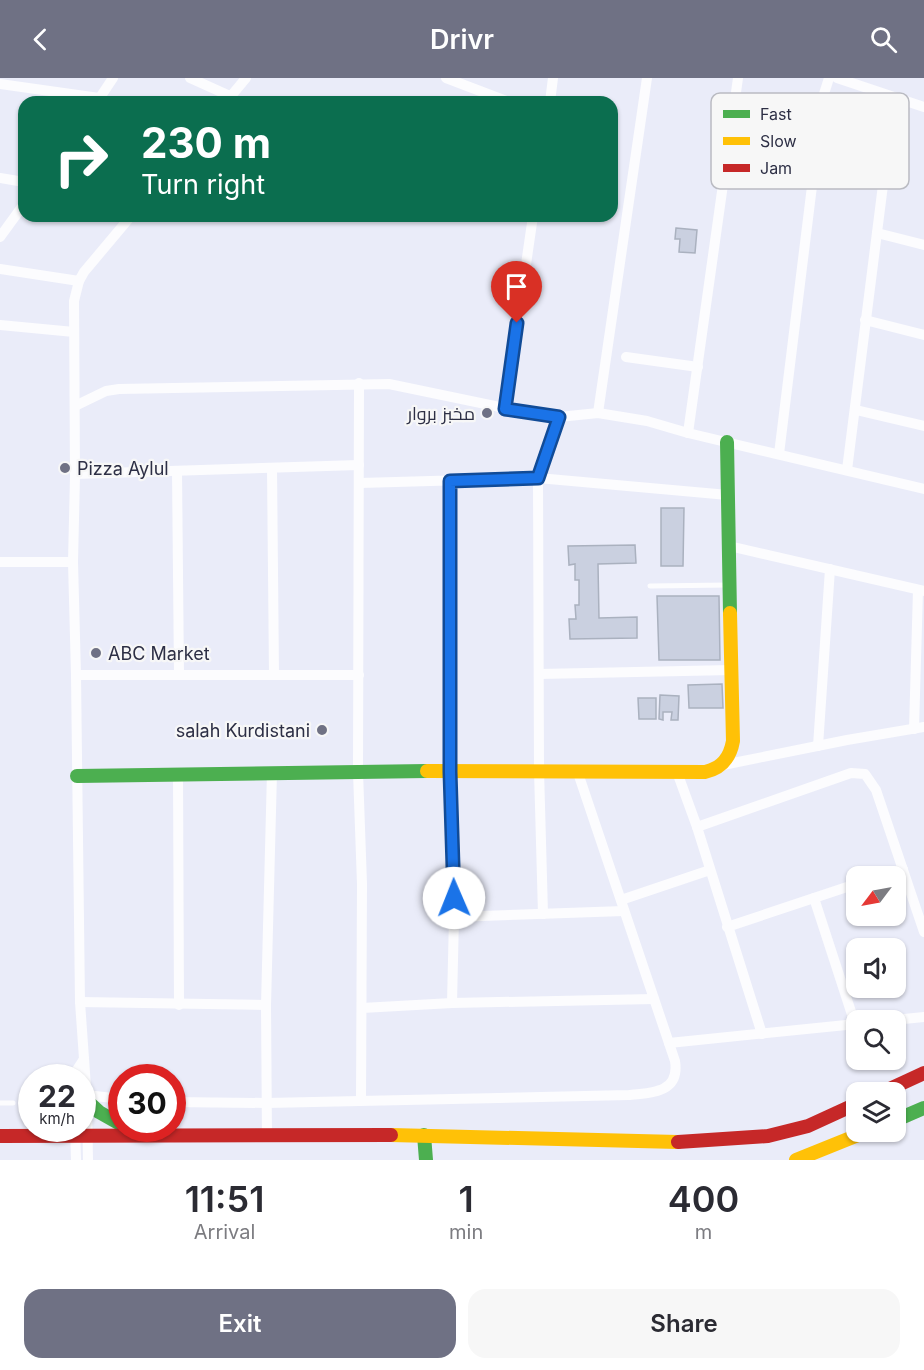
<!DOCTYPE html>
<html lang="en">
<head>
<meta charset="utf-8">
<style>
  body { margin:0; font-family:Inter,Cairo,sans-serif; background:#f7f7f7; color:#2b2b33; height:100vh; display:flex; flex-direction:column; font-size:22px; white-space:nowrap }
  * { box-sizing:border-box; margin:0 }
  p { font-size:20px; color:#7c7c81 }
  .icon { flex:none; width:33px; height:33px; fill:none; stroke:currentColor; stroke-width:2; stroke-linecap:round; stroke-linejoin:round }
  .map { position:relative; height:1082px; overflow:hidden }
  .sheet { display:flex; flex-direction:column; background:#fff; flex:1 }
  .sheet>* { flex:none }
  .top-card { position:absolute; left:18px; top:18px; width:600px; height:126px; border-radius:18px; box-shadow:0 2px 4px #0004; background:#0b6e4f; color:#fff; overflow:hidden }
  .needle { width:39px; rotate:238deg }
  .fabs { position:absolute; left:846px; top:788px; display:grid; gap:12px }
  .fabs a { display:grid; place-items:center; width:60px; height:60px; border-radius:12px; background:#fff; box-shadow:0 2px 4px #0004; font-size:30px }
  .speed { position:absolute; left:18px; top:986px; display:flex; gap:12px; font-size:30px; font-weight:700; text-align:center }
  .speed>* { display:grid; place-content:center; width:78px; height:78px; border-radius:50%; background:#fff; box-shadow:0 2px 4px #0004; line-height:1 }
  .speed small { font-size:15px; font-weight:400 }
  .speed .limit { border:9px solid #d22; background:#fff; color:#111 }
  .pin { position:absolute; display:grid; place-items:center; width:51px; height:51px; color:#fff; margin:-62px -26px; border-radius:50% 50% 50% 0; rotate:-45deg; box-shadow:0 0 6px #0007 }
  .pin .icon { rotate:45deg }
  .me { position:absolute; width:66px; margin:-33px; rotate:359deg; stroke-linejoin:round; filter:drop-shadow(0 0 4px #0008) }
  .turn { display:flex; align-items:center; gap:21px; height:126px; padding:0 24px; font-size:27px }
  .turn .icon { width:78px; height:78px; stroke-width:2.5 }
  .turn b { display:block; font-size:42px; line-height:51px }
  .eta { display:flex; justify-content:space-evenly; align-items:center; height:102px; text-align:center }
  .eta b { font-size:36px; font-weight:600; line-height:42px }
  .button { display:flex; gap:12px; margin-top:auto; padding:12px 24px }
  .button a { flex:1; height:69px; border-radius:18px; background:#6f7184; color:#fff; font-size:24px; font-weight:600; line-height:69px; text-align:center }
  .button a+a { background:#f7f7f7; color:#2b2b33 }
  header { display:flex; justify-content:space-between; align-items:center; height:78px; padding:0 24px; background:#6f7184; color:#fff; font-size:27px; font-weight:600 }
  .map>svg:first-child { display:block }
  .building { fill:#cad0e0; stroke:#aab1bf; stroke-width:1.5 }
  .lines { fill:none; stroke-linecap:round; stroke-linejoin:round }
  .lane { stroke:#fcfcfe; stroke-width:5 }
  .street { stroke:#fcfcfe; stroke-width:10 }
  .fast { stroke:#4caf50; stroke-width:14 }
  .slow { stroke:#ffc107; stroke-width:14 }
  .jam { stroke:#c62828; stroke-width:14 }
  .route-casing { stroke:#114b97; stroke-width:15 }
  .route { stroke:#1a73e8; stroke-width:10 }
  .poi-dot { fill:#6f7184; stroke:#f7f7f7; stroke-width:2 }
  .labels { text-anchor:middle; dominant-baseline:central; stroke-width:4.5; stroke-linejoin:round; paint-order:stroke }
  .poi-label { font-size:18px; fill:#2d2f45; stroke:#f7f7f7; text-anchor:end }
  .key { fill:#f7f7f7; stroke:#babbc2; stroke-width:1.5 }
  .key-label { font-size:16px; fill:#2d2f45 }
</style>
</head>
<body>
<header><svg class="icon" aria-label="back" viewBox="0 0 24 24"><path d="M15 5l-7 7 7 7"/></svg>Drivr<svg class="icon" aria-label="search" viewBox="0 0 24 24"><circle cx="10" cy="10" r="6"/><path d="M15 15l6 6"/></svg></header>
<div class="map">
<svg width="924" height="1082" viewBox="0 0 924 1082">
  <rect width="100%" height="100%" fill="#eaecf9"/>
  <!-- building -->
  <g class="building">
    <path d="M676 150 697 152 695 175 679 174 680 161H675Z"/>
    <path d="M661 430H684L683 488H661Z"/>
    <path d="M635 467 636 485 598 486 599 540 637 539V560L570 561 569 541H576L575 527H579V502H575V486L569 487 568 468Z"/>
    <path d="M657 518H719L720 582H659Z"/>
    <path d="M722 606 723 630H689L688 607Z"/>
    <path d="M660 617 679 618 678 642H671L672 634H663V642L659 641Z"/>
    <path d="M638 620H656V641H639Z"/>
  </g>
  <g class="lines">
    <!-- lane -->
    <g class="lane">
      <path d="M650 508 729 507"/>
      <path d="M0 1025H13"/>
    </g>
    <!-- street -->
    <g class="street">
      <path d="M190 0 230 18"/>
      <path d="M446 0 509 24"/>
      <path d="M837 0 924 29"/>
      <path d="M0 6 99 20"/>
      <path d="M97 24 113 0"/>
      <path d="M226 24 246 0"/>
      <path d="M550 24 553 0"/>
      <path d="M0 100 24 104"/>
      <path d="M877 155 924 167"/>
      <path d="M0 159 24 126"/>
      <path d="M0 191 79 203"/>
      <path d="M865 242 924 257"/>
      <path d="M0 247 74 254"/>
      <path d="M626 279 698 289"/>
      <path d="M359 305 358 694 362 806 361 1022"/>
      <path d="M75 328 106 313 119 311 389 306 534 336 559 339 598 335 647 343 688 355 924 411"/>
      <path d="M505 331 533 138"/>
      <path d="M856 332 924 348"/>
      <path d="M598 335 647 0"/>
      <path d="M688 355 738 0"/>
      <path d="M779 376 823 19 829 0"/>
      <path d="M272 390 274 597"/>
      <path d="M847 392 894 20"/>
      <path d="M177 393 179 597"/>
      <path d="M75 396 359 387"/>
      <path d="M450 403V694L454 839 452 925"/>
      <path d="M360 405 538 400 728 417"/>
      <path d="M729 468 924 513"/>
      <path d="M0 484H73"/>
      <path d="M539 596 732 592"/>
      <path d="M76 597H359"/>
      <path d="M914 651 918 512"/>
      <path d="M818 668 830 491"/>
      <path d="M723 687 847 662 924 649"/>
      <path d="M677 694 697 749 762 956"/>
      <path d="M178 696 179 927"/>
      <path d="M697 749 851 695 865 696 876 712 924 854"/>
      <path d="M882 798 903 791"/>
      <path d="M814 820 855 946"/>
      <path d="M621 822 710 792"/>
      <path d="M543 836 539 692 538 400 559 339"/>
      <path d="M454 839 624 833"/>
      <path d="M727 849 856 806"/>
      <path d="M80 924 266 927"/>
      <path d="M362 930 452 925 654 921"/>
      <path d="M894 942 924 939"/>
      <path d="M669 965 856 946"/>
      <path d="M75 999V995L84 981"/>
      <path d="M86 1017 122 1021"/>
      <path d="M172 1024 267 1025 629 1017C653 1015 680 1014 675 983L577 692"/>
      <path d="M75 1050 76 1082"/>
      <path d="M267 1058 266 927 272 694"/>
      <path d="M88 1082 87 1023 80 924 76 597 73 484 75 398 74 223 79 203 84 194 131 138"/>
    </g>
    <!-- fast -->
    <g class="fast">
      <path d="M727 364 730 535"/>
      <path d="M77 698 427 693"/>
      <path d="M87 1023 99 1034 122 1047"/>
      <path d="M896 1042 924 1030"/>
      <path d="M424 1057 426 1082"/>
    </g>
    <!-- slow -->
    <g class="slow">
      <path d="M427 693 705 694C722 690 730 680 733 663L730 535"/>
      <path d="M391 1057 678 1064"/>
      <path d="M796 1082 868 1053"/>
    </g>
    <!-- jam -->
    <g class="jam">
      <path d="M883 1014 924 995"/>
      <path d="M0 1058 391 1057"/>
      <path d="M678 1064 768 1058 808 1048 856 1026"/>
    </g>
  </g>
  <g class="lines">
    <defs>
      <path id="route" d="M454 820 450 694V403L538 400 559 339 505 331 517 245"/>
    </defs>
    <!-- route casing -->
    <use href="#route" class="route-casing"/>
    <!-- route -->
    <use href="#route" class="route"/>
  </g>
  <!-- markers -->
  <g class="poi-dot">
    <circle cx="487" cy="335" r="6"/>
    <circle cx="65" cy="390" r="6"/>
    <circle cx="96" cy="575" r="6"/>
    <circle cx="322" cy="652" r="6"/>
  </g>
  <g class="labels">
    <!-- poi labels -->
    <g class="poi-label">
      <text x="475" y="335">مخبز بروار</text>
      <text x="77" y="390" text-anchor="start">Pizza Aylul</text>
      <text x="108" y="575" text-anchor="start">ABC Market</text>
      <text x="310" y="652">salah Kurdistani</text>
    </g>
  </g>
  <!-- legend -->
  <rect x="711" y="15" width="198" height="96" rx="9" class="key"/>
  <rect x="723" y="32" width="27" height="8" fill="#4caf50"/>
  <rect x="723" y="59" width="27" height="8" fill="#ffc107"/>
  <rect x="723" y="86" width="27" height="8" fill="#c62828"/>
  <g class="key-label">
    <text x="760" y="42">Fast</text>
    <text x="760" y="69">Slow</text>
    <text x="760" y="96">Jam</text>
  </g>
</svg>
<div class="fabs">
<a><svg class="needle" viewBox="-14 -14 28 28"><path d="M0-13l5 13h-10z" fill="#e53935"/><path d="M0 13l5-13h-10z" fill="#7c7c81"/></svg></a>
<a><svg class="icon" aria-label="sound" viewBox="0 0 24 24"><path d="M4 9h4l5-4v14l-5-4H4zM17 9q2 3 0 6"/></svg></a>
<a><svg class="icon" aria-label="search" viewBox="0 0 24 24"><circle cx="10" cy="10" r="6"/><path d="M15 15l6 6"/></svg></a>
<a><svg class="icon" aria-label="layers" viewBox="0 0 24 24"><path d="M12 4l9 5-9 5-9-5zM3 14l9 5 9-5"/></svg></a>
</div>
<div class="speed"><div>22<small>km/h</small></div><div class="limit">30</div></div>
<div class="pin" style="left:517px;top:245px;background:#d93025"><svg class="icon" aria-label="arrive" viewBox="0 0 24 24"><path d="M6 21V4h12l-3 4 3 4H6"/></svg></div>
<svg class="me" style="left:454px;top:820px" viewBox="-20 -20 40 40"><circle r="19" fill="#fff"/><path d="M0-13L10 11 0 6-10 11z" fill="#1a73e8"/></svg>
<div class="top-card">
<div class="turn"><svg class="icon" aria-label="right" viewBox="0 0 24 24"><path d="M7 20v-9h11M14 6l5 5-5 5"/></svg><div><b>230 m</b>Turn right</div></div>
</div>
</div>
<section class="sheet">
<div class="eta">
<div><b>11:51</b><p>Arrival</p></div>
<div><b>1</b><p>min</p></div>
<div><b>400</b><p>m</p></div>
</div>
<div class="button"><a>Exit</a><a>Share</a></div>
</section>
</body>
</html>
